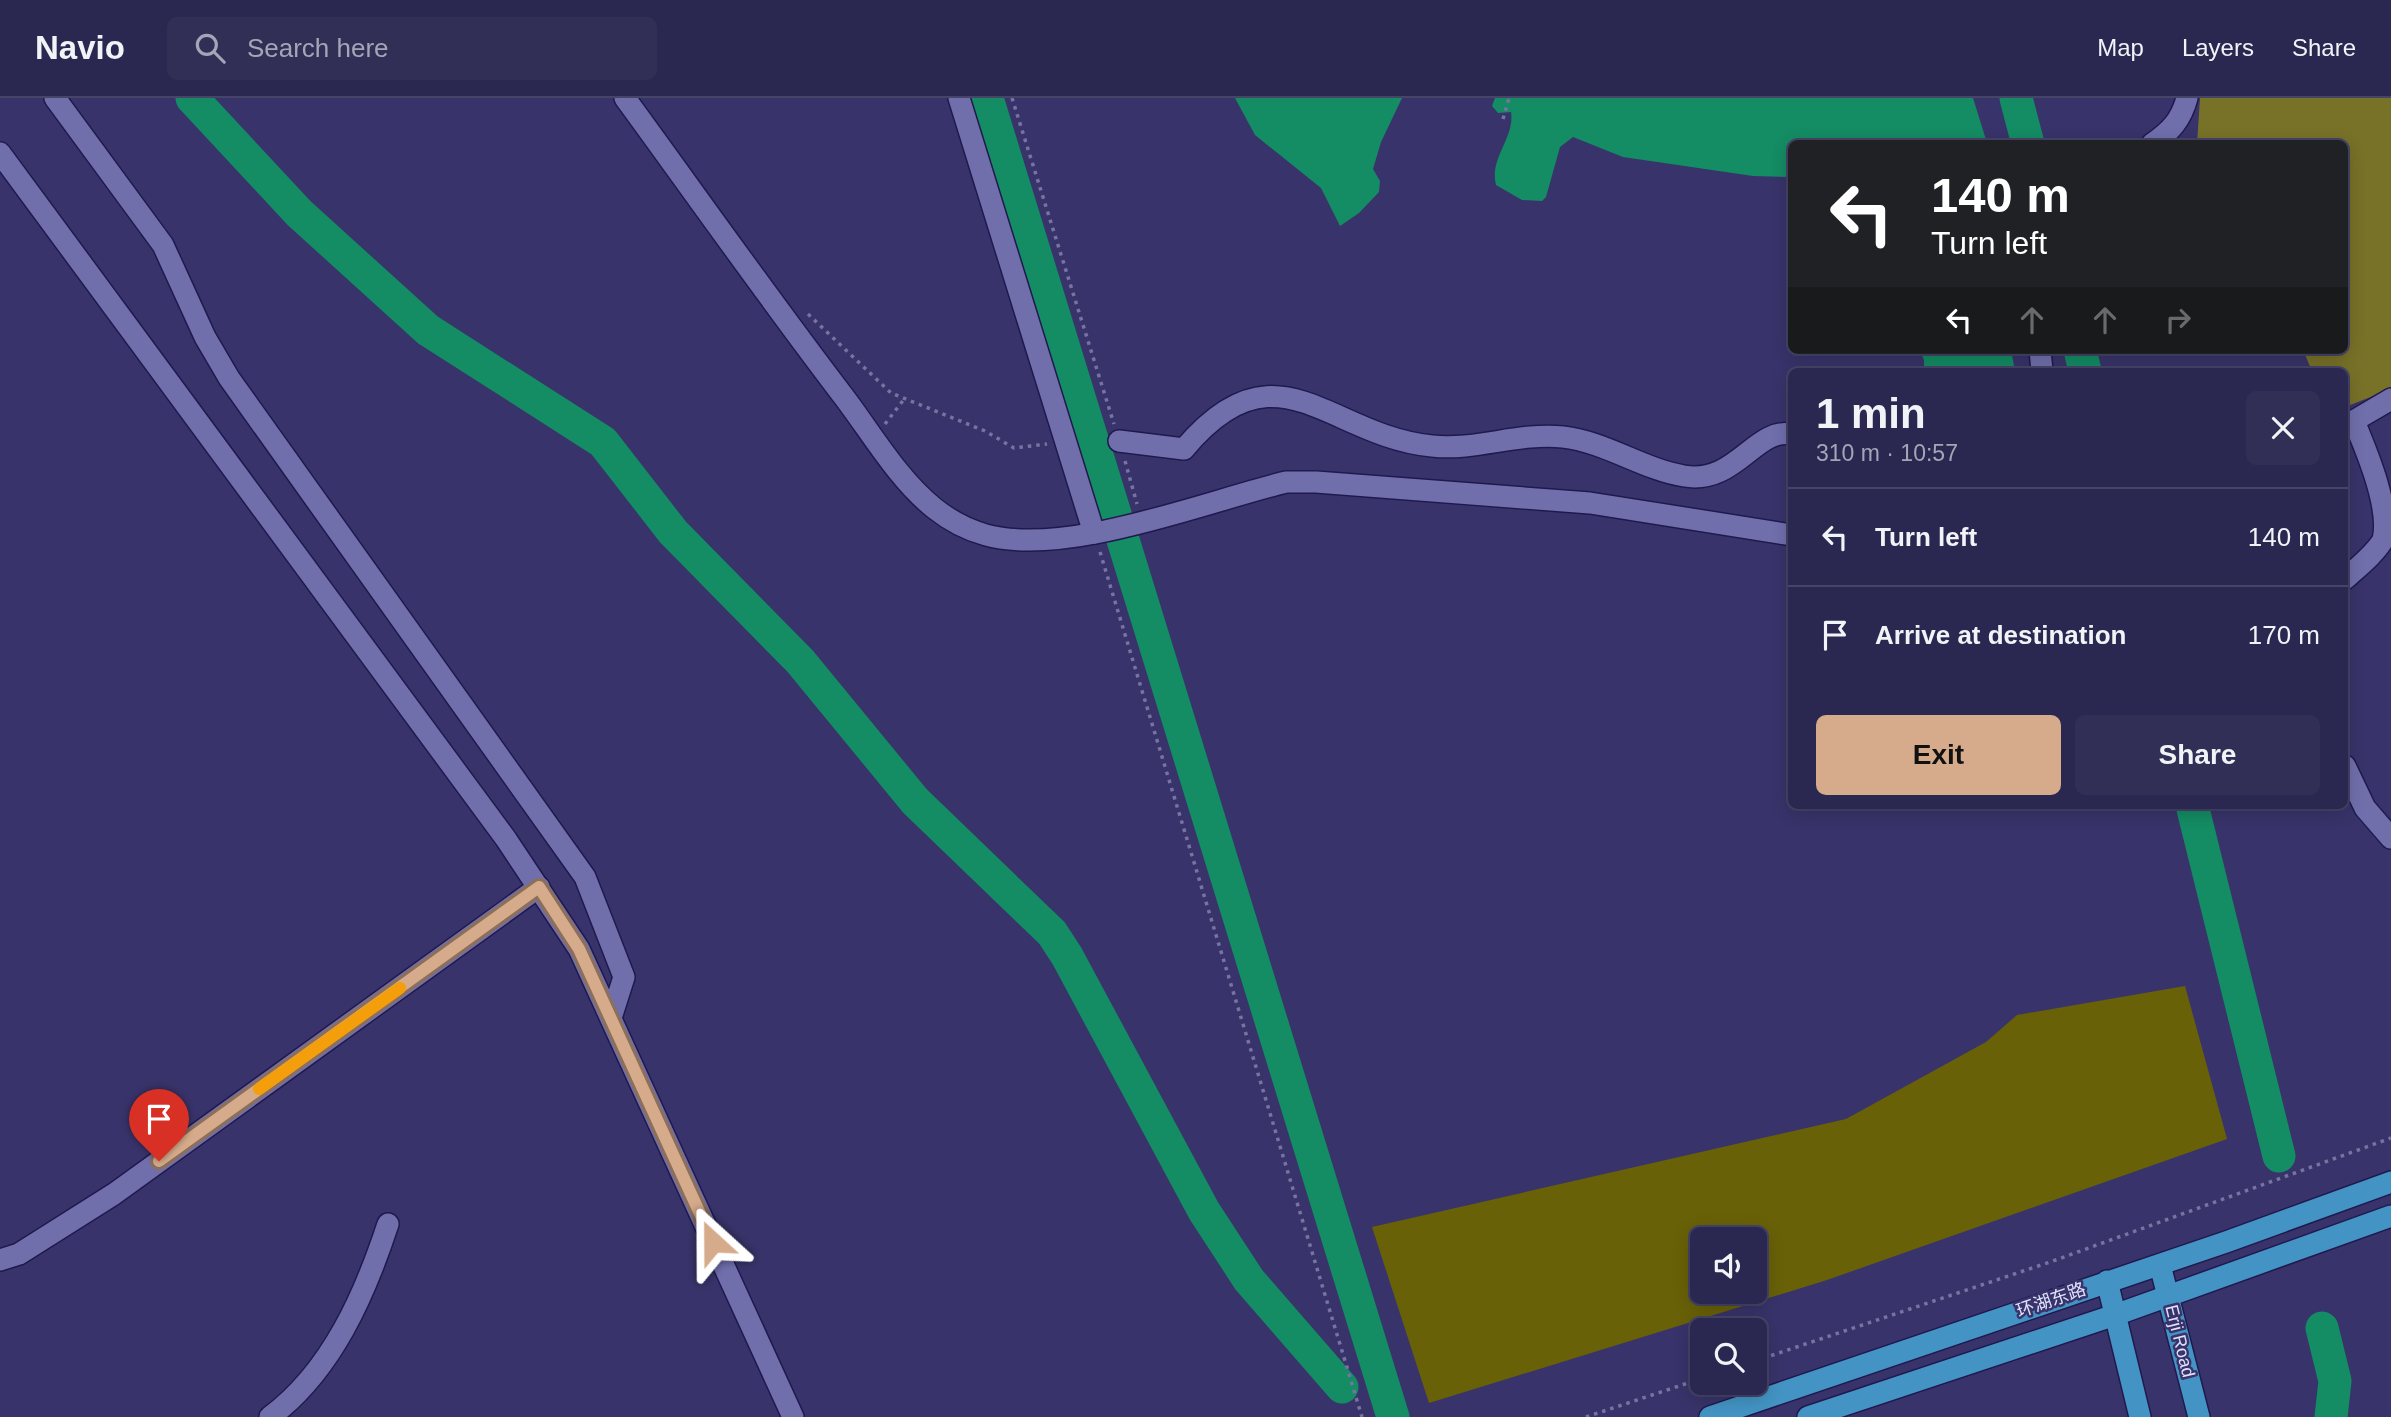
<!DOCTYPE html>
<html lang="en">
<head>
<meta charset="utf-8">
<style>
  body { margin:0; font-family:Arial,"Noto Sans SC",sans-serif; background:#322f57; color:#f1f3f6; height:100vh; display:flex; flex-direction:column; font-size:26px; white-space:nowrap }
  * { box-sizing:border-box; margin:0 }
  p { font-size:23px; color:#a5a5b7 }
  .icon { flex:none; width:38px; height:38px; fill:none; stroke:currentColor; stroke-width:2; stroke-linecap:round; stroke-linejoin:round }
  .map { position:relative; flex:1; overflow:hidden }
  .drawer { position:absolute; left:1788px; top:270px; width:560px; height:441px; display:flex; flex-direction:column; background:#2a2750; border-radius:10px; box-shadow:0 4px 18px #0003,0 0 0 2px #464467 }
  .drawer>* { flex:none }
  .banner { position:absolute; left:1788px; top:42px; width:560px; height:214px; border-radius:10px; box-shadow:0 4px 18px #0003,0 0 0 2px #464467; background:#202124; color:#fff; overflow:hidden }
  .controls { position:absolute; left:1690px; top:1129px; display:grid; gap:14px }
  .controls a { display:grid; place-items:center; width:77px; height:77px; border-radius:10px; background:#2a2750; box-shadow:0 4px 18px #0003,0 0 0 2px #464467; font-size:35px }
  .pin { position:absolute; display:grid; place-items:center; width:60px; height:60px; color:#fff; margin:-72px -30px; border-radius:50% 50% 50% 0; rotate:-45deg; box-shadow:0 0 7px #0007 }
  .pin .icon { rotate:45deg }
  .me { position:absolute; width:77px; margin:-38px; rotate:336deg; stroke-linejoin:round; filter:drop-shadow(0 0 5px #0008) }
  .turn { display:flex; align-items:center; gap:24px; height:147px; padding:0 28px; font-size:32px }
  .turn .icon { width:91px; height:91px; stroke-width:2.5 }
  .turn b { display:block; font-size:49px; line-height:60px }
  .lanes { display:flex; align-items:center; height:66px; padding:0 28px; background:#0003; justify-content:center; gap:35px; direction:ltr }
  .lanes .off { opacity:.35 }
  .round { display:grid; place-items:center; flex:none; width:74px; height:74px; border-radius:10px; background:#322f57 }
  .headline { display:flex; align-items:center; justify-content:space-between; height:119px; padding:0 28px }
  h1 { font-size:42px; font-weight:700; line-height:52px }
  .action { display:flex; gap:14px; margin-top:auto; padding:14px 28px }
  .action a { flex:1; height:80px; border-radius:10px; background:#d6ab8b; color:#111; font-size:28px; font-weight:700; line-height:80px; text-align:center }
  .action a+a { background:#322f57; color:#f1f3f6 }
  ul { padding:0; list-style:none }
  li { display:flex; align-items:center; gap:21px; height:98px; padding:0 28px; border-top:2px solid #464467 }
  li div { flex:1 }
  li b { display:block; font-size:26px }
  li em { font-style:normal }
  header { display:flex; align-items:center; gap:42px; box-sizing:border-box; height:98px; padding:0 35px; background:#2a2750; border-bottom:2px solid #464467 }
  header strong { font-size:33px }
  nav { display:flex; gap:38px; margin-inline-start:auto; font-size:24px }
  .search { width:490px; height:63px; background:#322f57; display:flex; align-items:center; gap:18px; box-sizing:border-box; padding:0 24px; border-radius:10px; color:#a5a5b7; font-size:26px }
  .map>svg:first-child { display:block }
  .green { fill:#696108; fill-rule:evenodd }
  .forest { fill:#787128 }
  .water { fill:#148c64 }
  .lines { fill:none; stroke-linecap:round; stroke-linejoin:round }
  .river { stroke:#148c64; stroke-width:33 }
  .minor-casing { stroke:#20194e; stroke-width:24 }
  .major-casing { stroke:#20194e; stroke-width:24 }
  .path { stroke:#7774a1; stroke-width:3.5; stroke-dasharray:3.5 5; stroke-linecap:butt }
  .minor { stroke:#706fac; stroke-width:21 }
  .major { stroke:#4394c4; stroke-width:21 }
  .route-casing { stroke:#8b6f5a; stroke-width:18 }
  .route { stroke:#d6ab8b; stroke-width:12 }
  .slow { stroke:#f59e0b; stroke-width:12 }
  .labels { text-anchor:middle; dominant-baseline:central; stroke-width:5; stroke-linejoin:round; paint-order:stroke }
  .street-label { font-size:18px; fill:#e0e1fc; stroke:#38346b }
</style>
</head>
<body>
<header>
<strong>Navio</strong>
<div class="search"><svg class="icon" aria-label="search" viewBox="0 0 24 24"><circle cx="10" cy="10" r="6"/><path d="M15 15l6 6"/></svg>Search here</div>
<nav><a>Map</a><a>Layers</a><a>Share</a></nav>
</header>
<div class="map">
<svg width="2391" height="1319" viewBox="0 0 2391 1319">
  <rect width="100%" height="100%" fill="#38346b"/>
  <!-- green -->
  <path class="green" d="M2185 888 2227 1041 1827 1182 1429 1305 1372 1129 1846 1021 1986 944 2017 917ZM1703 1141H1755V1194H1703Z"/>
  <!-- forest -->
  <path class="forest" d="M2200 0H2391V291L2345 309V273H2312L2303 252H2345V46H2197Z"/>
  <!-- water -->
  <g class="water">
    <path d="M1235 0H1402L1381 44 1373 71 1380 83 1379 94 1359 115 1340 128 1321 90 1255 37Z"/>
    <path d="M1495 0H1973L1987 45 1792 46V79L1753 78 1623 59 1573 39 1560 49 1546 99 1542 103 1522 102 1496 87C1489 60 1515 40 1511 14L1498 15 1492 8Z"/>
    <path d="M1920 252H2011L2015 273H1924V262Z"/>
  </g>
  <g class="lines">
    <!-- river -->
    <g class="river">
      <path d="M192 0 299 115 428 232 603 344 673 434 800 563 915 703 1052 835 1067 858 1204 1113 1249 1182 1342 1289"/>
      <path d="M987 0 1393 1319"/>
      <path d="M2016 0 2028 46"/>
      <path d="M2080 252 2085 273"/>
      <path d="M2192 707 2279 1058"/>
      <path d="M2322 1230 2335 1283 2331 1319"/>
    </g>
    <defs>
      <g id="minor">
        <path d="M55 0 163 147 205 239 229 280 585 779 624 879 611 920"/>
        <path d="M625 0C698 100 769 201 844 299 872 336 898 381 934 410 949 422 968 432 986 437 1066 459 1204 404 1286 384H1316L1590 405 1792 437"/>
        <path d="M959 0 1094 435"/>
        <path d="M2152 46C2171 33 2181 22 2187 0"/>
        <path d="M0 55 506 741 579 851 793 1319"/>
        <path d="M2040 252 2042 273"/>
        <path d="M2345 328 2391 301"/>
        <path d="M1119 343 1184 351C1277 240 1328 338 1432 348 1476 353 1519 334 1563 339 1606 344 1642 371 1684 378 1736 387 1755 329 1792 336"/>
        <path d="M2345 481C2357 470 2375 456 2383 442 2391 410 2366 352 2354 323"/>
        <path d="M2345 668 2365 710 2391 740"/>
        <path d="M0 1162 19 1156 114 1096 539 789"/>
        <path d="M270 1319C332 1273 365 1196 388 1126"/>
      </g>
      <g id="major">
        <path d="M2160 1167 2199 1319"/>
        <path d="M2107 1183 2140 1319"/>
        <path d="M1710 1319 2226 1144 2391 1084"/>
        <path d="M1808 1319 2115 1217 2391 1118"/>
      </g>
    </defs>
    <!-- minor casing -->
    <use href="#minor" class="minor-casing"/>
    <!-- major casing -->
    <use href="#major" class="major-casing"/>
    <!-- path -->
    <g class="path">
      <path d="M1012 0 1114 326"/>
      <path d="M1503 21 1509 0"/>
      <path d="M808 216 891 295 985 333 1014 350 1047 346"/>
      <path d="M885 326 905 300"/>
      <path d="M1125 363 1137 406"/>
      <path d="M1100 454 1362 1319"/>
      <path d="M1755 1263 2053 1163 2391 1040"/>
      <path d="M1586 1319 1703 1280"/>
    </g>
    <!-- minor -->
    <use href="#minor" class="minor"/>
    <!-- major -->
    <use href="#major" class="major"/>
  </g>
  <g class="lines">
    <defs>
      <path id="route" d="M159 1063 539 789 579 851 713 1144"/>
    </defs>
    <!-- route casing -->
    <use href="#route" class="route-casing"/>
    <!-- route -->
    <use href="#route" class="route"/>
    <!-- slow -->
    <path class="slow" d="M259 991 400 890"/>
  </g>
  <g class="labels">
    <!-- street labels -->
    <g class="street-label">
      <text transform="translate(2051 1202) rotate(-19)">环湖东路</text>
      <text transform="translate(2180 1243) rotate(76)">Erji Road</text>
    </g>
  </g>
</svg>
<div class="controls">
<a><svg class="icon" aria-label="sound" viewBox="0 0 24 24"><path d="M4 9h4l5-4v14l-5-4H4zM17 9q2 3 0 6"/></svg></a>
<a><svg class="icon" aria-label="search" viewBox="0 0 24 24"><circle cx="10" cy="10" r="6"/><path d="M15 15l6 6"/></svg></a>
</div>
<div class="pin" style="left:159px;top:1063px;background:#d93025"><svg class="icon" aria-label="arrive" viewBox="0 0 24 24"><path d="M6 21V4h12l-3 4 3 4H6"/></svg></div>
<svg class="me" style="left:713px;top:1144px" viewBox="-20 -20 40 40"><path d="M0-17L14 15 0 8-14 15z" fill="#d6ab8b" stroke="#fff" stroke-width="4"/></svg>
<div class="banner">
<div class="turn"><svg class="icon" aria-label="left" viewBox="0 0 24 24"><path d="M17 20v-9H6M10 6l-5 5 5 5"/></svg><div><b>140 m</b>Turn left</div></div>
<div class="lanes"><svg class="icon" aria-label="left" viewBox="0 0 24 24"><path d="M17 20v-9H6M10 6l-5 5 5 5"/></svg><svg class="icon off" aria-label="ahead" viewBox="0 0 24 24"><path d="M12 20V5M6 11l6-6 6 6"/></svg><svg class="icon off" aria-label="ahead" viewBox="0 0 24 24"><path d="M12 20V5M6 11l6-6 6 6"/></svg><svg class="icon off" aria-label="right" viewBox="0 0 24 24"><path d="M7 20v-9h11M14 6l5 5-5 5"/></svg></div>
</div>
<section class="drawer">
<div class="headline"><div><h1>1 min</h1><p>310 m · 10:57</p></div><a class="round"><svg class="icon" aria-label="close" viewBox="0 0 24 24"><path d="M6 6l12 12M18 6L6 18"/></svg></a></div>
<ul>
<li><svg class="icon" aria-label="left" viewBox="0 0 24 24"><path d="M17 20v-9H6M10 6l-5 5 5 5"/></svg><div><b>Turn left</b></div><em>140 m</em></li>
<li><svg class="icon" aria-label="arrive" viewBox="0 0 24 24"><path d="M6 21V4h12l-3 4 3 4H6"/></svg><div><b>Arrive at destination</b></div><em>170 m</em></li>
</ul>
<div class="action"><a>Exit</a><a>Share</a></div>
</section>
</div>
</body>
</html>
